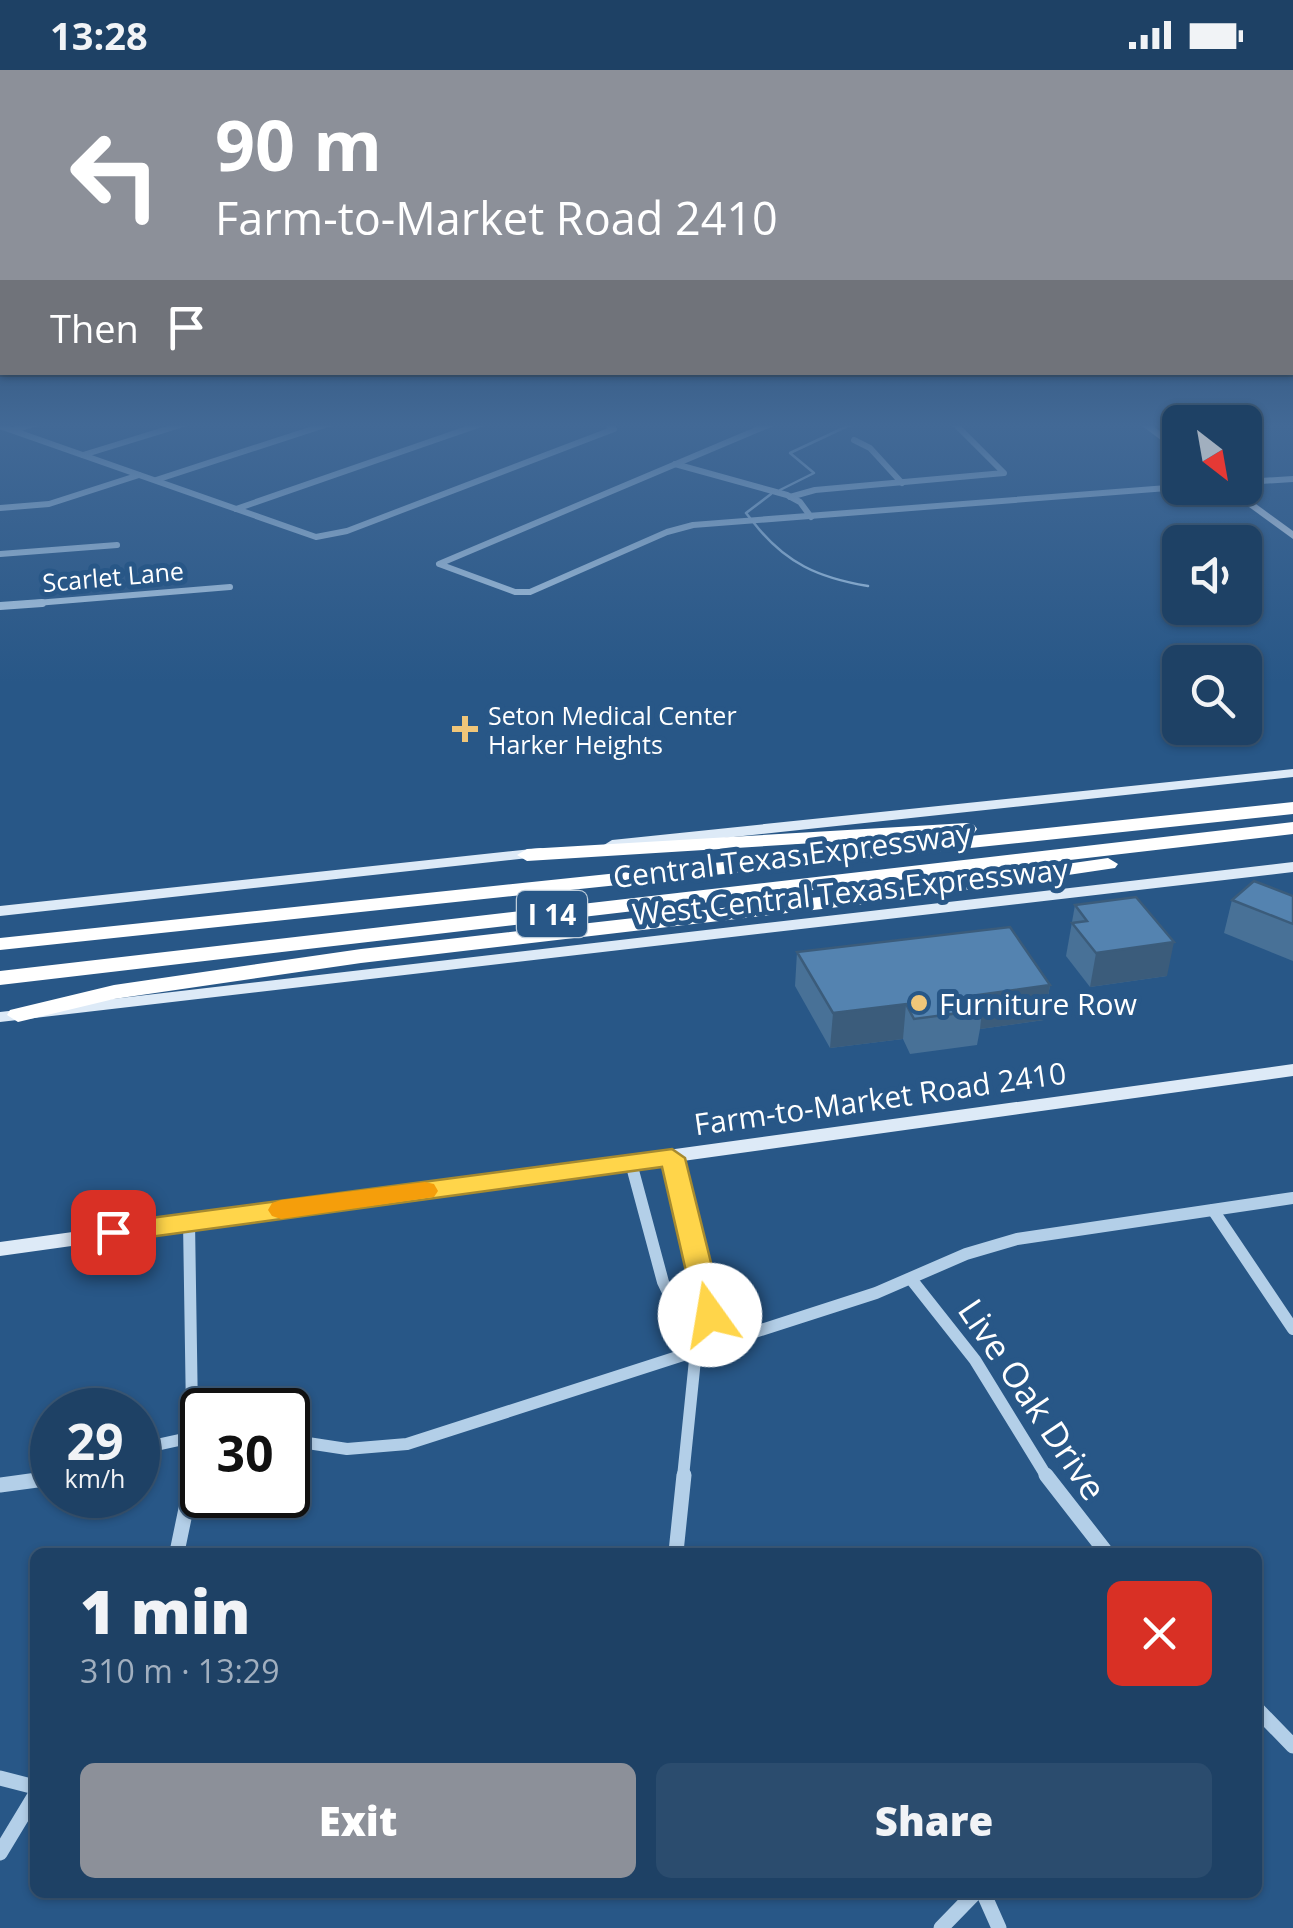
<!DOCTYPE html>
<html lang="en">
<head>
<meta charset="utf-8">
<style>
  body { margin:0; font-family:"Open Sans",sans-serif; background:#2b4c6e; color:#f1f3f6; height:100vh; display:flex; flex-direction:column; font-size:38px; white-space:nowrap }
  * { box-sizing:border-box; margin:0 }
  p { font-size:32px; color:#a1afbf }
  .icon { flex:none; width:55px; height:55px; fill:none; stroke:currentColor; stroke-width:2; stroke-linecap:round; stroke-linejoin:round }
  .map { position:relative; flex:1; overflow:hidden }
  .side { position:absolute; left:30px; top:1478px; width:1232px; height:350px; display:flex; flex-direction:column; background:#1e4165; border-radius:15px; box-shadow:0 2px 8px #0004,0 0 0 2px #3c5a79 }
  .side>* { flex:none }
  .hud { position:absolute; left:0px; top:0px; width:1295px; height:305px; box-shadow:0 2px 8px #0004,0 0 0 2px #3c5a79; background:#8c9099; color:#fff; overflow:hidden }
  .needle { width:65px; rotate:149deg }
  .fabs { position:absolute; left:1162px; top:335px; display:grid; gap:20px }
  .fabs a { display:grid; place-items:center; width:100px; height:100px; border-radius:15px; background:#1e4165; box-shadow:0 2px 8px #0004,0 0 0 2px #3c5a79; font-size:50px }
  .speed { position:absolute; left:30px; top:1318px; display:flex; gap:20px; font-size:50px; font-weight:700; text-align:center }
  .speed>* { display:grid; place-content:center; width:130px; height:130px; border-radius:50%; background:#1e4165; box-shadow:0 2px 8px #0004,0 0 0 2px #3c5a79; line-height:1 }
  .speed small { font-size:25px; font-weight:400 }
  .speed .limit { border:5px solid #111; border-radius:15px; background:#fff; color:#111 }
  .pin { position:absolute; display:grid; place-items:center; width:85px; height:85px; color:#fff; margin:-42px; border-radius:20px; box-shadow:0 5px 15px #0006 }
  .me { position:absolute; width:110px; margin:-55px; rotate:347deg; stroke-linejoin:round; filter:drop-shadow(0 0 8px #0008) }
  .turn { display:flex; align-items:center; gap:35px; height:210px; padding:0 50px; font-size:45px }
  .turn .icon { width:130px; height:130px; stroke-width:2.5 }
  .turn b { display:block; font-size:70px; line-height:85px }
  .then { display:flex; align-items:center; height:95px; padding:0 50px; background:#0003; gap:20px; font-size:38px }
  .round { display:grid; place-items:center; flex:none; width:105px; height:105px; border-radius:15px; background:#2b4c6e }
  .head { display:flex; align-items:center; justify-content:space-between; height:170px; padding:0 50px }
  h1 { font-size:60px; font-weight:800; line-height:75px }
  .cta { display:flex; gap:20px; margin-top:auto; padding:20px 50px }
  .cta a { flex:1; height:115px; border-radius:15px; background:#8c9099; color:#fff; font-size:40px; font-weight:800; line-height:115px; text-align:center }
  .cta a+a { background:#2b4c6e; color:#f1f3f6 }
  .status { display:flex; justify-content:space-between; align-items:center; height:70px; padding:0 50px; background:#1e4165; direction:ltr }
  .status svg { height:28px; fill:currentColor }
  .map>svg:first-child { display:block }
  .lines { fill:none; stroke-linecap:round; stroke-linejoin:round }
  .stream { stroke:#a8cae8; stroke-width:2.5 }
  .street-far3 { stroke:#b3cfe8; stroke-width:6 }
  .street-far2 { stroke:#b3cfe8; stroke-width:8 }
  .street-far1 { stroke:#b3cfe8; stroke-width:12 }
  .street { stroke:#b3cfe8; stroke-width:15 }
  .secondary { fill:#ddeaf7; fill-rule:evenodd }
  .highway { fill:#fff; fill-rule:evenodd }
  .wall { fill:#487197 }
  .shaded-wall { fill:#3b5c7b }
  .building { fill:#5483b0; stroke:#3b5c7b; stroke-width:2.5 }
  .route { fill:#ffd54a; stroke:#a68a30; stroke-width:2.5 }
  .slow { fill:#f59e0b }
  .poi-dot { fill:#f0c679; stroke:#285787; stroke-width:4 }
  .labels { text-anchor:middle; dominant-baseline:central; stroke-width:10; stroke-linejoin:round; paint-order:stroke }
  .far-street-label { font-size:25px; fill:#fff; stroke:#285787 }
  .far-poi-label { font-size:25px; fill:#fff; stroke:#285787; text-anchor:start }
  .shield { fill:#285787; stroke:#becddb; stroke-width:2.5 }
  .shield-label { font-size:28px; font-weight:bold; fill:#fff }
  .street-label { font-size:30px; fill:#fff; stroke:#285787 }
  .poi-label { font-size:30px; fill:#fff; stroke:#285787; text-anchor:start }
  .near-street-label { font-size:35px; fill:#fff; stroke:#285787 }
</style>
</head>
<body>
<div class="status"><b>13:28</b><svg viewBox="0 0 49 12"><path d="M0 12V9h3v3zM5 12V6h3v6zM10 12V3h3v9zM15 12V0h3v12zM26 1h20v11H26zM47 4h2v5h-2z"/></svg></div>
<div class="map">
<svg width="1293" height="1858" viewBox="0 0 1293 1858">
  <rect width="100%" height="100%" fill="#285787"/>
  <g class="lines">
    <!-- stream -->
    <g class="stream">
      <path d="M780 420 814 403 790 383 854 353"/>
      <path d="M750 448 746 443 771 424"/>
      <path d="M754 453C785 493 819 508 868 516"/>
    </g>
    <!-- street-far3 -->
    <g class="street-far3">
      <path d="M773 353 439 494 515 522H530L667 462 693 455 1180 417"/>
      <path d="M0 356 316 467 347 461 614 359 606 353"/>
      <path d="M13 360 37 353"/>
      <path d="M854 370 870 378 902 413"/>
      <path d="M83 385 187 353"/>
      <path d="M675 394 787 425 800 432 811 447"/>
      <path d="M156 410 331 353"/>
      <path d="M1245 412 1293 409"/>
      <path d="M790 427 815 420 1004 403 954 353"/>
      <path d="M0 438 49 434 139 405"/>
      <path d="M236 439 484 353"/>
      <path d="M0 484 117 475"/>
      <path d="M12 535 230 517"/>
    </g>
    <!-- street-far2 -->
    <path class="street-far2" d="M0 536 42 533"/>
    <!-- street-far1 -->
    <g class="street-far1">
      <path d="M672 1087 710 1245 708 1260 696 1280 683 1407"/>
      <path d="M631 1093 663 1212 696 1280"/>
      <path d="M1213 1140 1293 1259"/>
      <path d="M189 1152 193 1407"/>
      <path d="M911 1209 975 1290 1047 1407"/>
      <path d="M288 1370 347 1379 407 1374 876 1223 966 1184 1017 1169 1293 1128"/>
      <path d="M138 1379 202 1365"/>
    </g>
    <!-- street -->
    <g class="street">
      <path d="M1046 1405 1106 1482"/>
      <path d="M0 1415 52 1408"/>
      <path d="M177 1482 193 1405"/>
      <path d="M676 1482 684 1405"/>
      <path d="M1258 1640 1293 1676"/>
      <path d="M0 1708 35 1717"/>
      <path d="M0 1783 35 1725"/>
      <path d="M983 1822 999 1858"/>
      <path d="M941 1858 976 1822"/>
    </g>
    <!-- secondary -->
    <g class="secondary">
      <path d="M1138 353H1149L1180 376V384Z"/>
      <path d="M1223 418H1234L1293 461V469Z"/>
      <path d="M1293 699V707L612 780 604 775 612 770Z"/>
      <path d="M541 778 546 780 549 783 546 786 0 846V836Z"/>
      <path d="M1293 792V802L0 952V942Z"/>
      <path d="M1293 994V1006L0 1186V1172Z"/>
    </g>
    <!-- highway -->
    <g class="highway">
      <path d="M1293 732V744L0 880V868Z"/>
      <path d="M1293 752V764L0 915V901Z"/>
      <path d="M967 753 974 755 977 759 974 763 527 791 517 785 527 779Z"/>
      <path d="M1108 788 1118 794 1115 798 899 830 361 893 114 929 18 952 7 945 10 940 114 915 361 879 899 818Z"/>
    </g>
  </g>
  <!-- wall -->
  <g class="wall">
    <path d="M1293 826V891L1224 863 1232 830Z"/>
    <path d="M1075 835 1167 906 1090 917 1066 886Z"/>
    <path d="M797 882 1050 915 1044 950 980 959 977 975 910 984 903 969 830 978 795 916Z"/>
  </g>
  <!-- shaded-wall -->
  <g class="shaded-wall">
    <path d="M1174 872 1167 906 1090 917 1096 883Z"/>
    <path d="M1050 915 1044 950 980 959 982 940 971 926Z"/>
    <path d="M906 934 903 969 830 978 833 943Z"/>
  </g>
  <!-- building -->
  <g class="building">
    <path d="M1254 811 1293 826V854L1232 830Z"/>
    <path d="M1136 827 1174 872 1096 883 1072 853 1087 851 1075 835Z"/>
    <path d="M1010 857 1050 915 971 926 982 940 914 949 906 934 833 943 797 882Z"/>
  </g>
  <!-- sky -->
  <linearGradient id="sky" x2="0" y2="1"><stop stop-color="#16304a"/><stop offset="0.58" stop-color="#426996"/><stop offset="1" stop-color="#426996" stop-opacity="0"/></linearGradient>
  <rect width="1293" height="613" fill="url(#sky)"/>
  <!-- route -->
  <path class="route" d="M672 1079 685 1088 724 1245 720 1252 710 1255 700 1252 696 1245 662 1097 113 1172 104 1169 100 1162 104 1156 113 1153Z"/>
  <!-- slow -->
  <path class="slow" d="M425 1112 434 1114 438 1121 434 1127 281 1149 272 1146 268 1140 272 1133 281 1130Z"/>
  <!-- markers -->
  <g class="poi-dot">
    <path d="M460 644h10v10h10v10h-10v10h-10v-10h-10v-10h10z"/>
    <circle cx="919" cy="933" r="10"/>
  </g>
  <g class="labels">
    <!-- far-street labels -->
    <g class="far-street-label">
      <text transform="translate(113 506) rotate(-5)">Scarlet Lane</text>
    </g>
    <!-- far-poi labels -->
    <g class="far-poi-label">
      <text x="488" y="645">Seton Medical Center<tspan x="488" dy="29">Harker Heights</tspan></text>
    </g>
    <!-- shield labels -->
    <rect class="shield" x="517" y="821" width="70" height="46" rx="8"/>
    <g class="shield-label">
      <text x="552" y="844">I 14</text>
    </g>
    <!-- street labels -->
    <g class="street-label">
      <text transform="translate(792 785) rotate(-7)">Central Texas Expressway</text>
      <text transform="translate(850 821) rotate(-6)">West Central Texas Expressway</text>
      <text transform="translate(880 1028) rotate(-8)">Farm-to-Market Road 2410</text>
    </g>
    <!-- poi labels -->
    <g class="poi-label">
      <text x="939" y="933">Furniture Row</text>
    </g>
    <!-- near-street labels -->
    <g class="near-street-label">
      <text transform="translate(1033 1329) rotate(56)">Live Oak Drive</text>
    </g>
  </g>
</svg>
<div class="fabs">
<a><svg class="needle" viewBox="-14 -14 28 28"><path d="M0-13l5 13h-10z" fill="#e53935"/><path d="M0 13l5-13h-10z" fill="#a1afbf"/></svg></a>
<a><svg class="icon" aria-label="sound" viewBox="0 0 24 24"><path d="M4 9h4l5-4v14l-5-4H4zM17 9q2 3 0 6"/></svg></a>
<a><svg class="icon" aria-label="search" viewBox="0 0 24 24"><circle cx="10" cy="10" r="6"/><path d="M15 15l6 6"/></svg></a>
</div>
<div class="speed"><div>29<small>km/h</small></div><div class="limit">30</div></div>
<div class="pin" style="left:113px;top:1162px;background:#d93025"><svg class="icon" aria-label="arrive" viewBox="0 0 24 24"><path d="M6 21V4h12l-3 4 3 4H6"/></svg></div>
<svg class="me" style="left:710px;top:1245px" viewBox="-20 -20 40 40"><circle r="19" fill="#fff"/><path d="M0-13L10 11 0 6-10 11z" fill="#ffd54a"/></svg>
<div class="hud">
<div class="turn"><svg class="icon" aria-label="left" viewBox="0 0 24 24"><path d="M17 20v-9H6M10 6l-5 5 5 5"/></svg><div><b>90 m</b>Farm-to-Market Road 2410</div></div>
<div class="then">Then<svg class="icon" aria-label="arrive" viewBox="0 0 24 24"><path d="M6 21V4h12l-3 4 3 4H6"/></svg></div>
</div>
<section class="side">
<div class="head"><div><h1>1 min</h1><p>310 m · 13:29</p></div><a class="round" style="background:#d93025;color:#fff"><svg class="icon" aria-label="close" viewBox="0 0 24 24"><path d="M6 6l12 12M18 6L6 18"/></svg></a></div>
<div class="cta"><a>Exit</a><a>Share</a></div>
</section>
</div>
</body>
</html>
